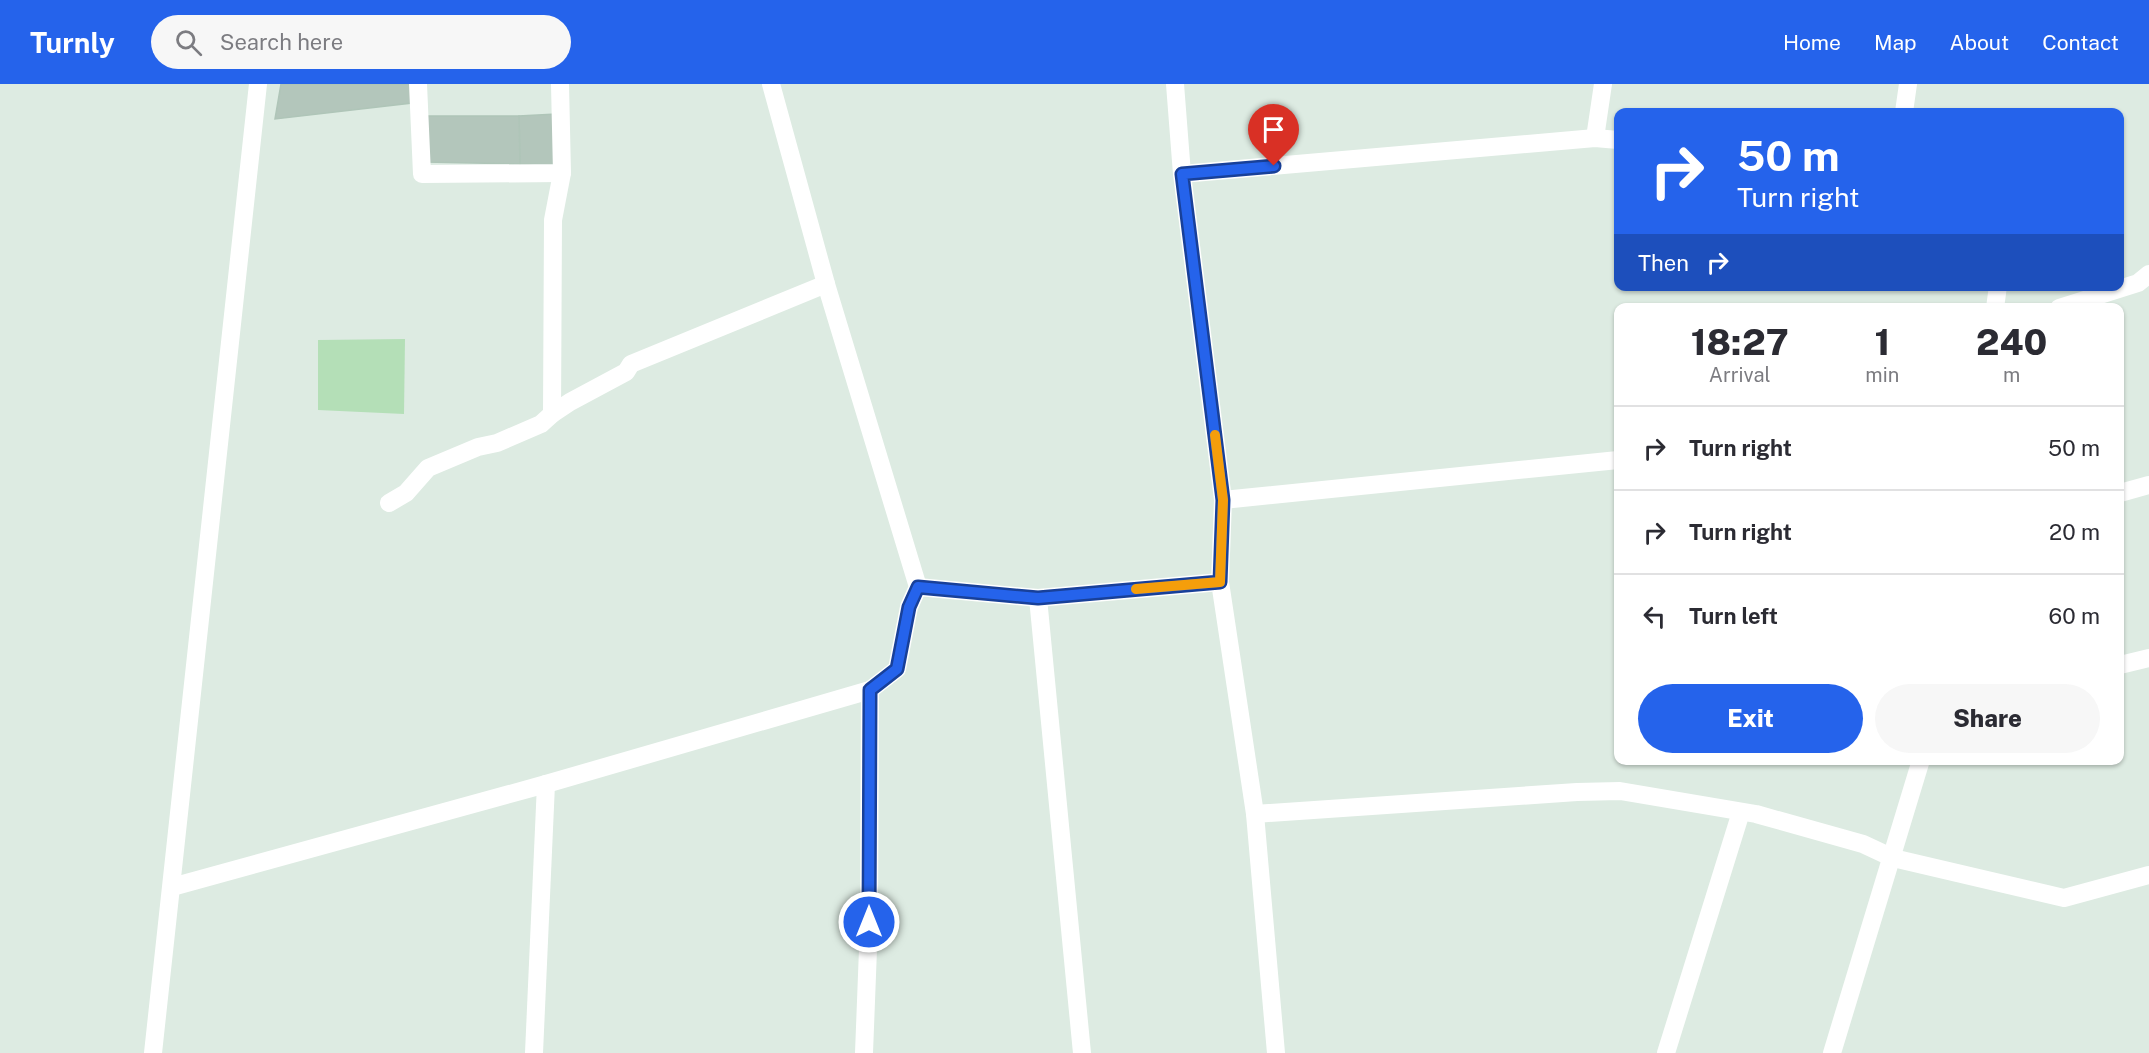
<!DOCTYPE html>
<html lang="en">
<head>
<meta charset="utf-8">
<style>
  body { margin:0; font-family:"Public Sans",sans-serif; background:#f7f7f7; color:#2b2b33; height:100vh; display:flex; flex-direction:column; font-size:22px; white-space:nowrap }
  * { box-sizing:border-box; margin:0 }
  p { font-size:20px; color:#7c7c81 }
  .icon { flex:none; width:33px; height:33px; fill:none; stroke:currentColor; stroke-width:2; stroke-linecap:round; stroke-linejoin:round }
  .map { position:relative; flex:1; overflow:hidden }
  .panel { position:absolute; left:1614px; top:219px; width:510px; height:462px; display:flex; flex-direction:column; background:#fff; border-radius:12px; box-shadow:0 2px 4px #0004 }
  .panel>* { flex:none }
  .top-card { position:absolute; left:1614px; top:24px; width:510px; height:183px; border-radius:12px; box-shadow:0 2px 4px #0004; background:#2563eb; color:#fff; overflow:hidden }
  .pin { position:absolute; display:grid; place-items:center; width:51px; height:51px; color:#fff; margin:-62px -26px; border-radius:50% 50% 50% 0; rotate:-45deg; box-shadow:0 0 6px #0007 }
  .pin .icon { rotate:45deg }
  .me { position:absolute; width:66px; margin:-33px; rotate:0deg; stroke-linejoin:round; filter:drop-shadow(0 0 4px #0008) }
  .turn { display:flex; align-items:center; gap:21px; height:126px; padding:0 24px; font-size:27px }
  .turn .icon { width:78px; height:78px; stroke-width:2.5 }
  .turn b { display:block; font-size:42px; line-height:51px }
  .then { display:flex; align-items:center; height:57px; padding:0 24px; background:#0003; gap:12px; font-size:22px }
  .eta { display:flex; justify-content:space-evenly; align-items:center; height:102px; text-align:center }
  .eta b { font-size:36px; font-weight:800; line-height:42px }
  .primary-button { display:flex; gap:12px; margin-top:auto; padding:12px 24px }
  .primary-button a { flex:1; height:69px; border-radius:36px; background:#2563eb; color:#fff; font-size:24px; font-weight:800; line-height:69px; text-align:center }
  .primary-button a+a { background:#f7f7f7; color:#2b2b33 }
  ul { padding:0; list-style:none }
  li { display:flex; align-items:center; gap:18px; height:84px; padding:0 24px; border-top:2px solid #e1e1e2 }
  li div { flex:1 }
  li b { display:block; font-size:22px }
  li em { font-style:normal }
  header { display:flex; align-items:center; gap:36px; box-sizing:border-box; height:84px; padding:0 30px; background:#2563eb; color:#fff }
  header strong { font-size:28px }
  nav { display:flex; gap:33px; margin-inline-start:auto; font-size:21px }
  .search { width:420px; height:54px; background:#f7f7f7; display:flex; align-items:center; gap:15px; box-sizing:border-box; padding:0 21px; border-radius:33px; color:#7c7c81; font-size:22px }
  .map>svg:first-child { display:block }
  .green { fill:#b4dfb7 }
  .building { fill:#b3c6bb; stroke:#afc5b8; stroke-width:1.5 }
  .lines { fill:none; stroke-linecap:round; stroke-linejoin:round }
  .minor { stroke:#fff; stroke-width:18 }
  .route-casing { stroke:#184099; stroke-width:15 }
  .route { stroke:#2563eb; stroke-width:10 }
  .slow { stroke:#f59e0b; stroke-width:10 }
</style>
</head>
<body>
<header>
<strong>Turnly</strong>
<div class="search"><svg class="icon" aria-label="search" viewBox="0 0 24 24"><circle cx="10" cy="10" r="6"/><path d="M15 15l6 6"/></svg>Search here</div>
<nav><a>Home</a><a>Map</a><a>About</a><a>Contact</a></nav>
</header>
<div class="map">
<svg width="2149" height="969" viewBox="0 0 2149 969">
  <rect width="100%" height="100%" fill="#ddebe2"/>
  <!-- green -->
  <path class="green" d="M405 255 404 330 318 326V256Z"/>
  <!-- building -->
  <g class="building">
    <path d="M281 0H410L412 19 275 35Z"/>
    <path d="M556 30 558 81 520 80 519 32Z"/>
    <path d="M427 32H519L520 80 425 78Z"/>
  </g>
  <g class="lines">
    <!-- minor -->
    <g class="minor">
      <path d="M418 0 422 90 562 89 560 0"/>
      <path d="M771 0 826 200 918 503 909 523 897 585 870 606 869 839 864 969"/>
      <path d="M1175 0 1182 90 1223 416 1220 498 1255 730 1276 969"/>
      <path d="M1904 28 1908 0"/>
      <path d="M1595 54 1603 0"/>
      <path d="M1182 90 1595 54 1618 56"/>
      <path d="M1995 224 1998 202"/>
      <path d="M2059 224 2138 199 2149 190"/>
      <path d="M552 330 553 136 562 89"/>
      <path d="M2120 409 2149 401"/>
      <path d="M1223 416 1618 376"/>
      <path d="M389 419 406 409 428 384 478 363 497 359 541 340 552 330 570 318 626 288 631 280 826 200"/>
      <path d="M918 503 1038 514 1220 498"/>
      <path d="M1038 514 1082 969"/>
      <path d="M2120 581 2149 574"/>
      <path d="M1255 730 1577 708 1620 707 1756 730 1863 760 1893 774 2064 814 2149 791"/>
      <path d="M172 803 546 700 870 606"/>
      <path d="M153 969 258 0"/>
      <path d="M534 969 546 700"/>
      <path d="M1666 969 1741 728"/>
      <path d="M1832 969 1921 676"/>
    </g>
  </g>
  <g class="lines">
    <defs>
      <path id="route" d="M869 838 870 606 897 585 909 523 918 503 1038 514 1220 498 1223 416 1182 90 1274 82"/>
    </defs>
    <!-- route casing -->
    <use href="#route" class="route-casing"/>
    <!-- route -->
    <use href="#route" class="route"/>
    <!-- slow -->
    <path class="slow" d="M1136 505 1220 498 1223 416 1215 351"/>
  </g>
</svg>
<div class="pin" style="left:1274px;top:82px;background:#d93025"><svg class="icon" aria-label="arrive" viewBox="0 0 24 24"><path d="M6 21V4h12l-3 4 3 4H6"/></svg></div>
<svg class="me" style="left:869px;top:838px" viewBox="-20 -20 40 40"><circle r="17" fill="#2563eb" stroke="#fff" stroke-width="3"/><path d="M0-11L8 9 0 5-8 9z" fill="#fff"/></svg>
<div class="top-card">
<div class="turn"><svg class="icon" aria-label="right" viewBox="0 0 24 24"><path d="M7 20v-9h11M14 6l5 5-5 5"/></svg><div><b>50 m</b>Turn right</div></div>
<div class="then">Then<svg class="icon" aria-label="right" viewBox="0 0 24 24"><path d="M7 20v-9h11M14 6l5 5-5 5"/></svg></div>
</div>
<section class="panel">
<div class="eta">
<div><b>18:27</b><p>Arrival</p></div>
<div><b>1</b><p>min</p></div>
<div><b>240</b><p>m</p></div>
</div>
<ul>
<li><svg class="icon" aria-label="right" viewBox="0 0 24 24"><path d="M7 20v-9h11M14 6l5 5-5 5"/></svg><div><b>Turn right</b></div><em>50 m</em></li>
<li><svg class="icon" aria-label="right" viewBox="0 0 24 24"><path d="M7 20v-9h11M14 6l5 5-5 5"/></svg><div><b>Turn right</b></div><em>20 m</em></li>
<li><svg class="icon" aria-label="left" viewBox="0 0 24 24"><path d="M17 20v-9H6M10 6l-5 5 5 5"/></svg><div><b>Turn left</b></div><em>60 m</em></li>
</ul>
<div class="primary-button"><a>Exit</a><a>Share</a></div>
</section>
</div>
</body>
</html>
